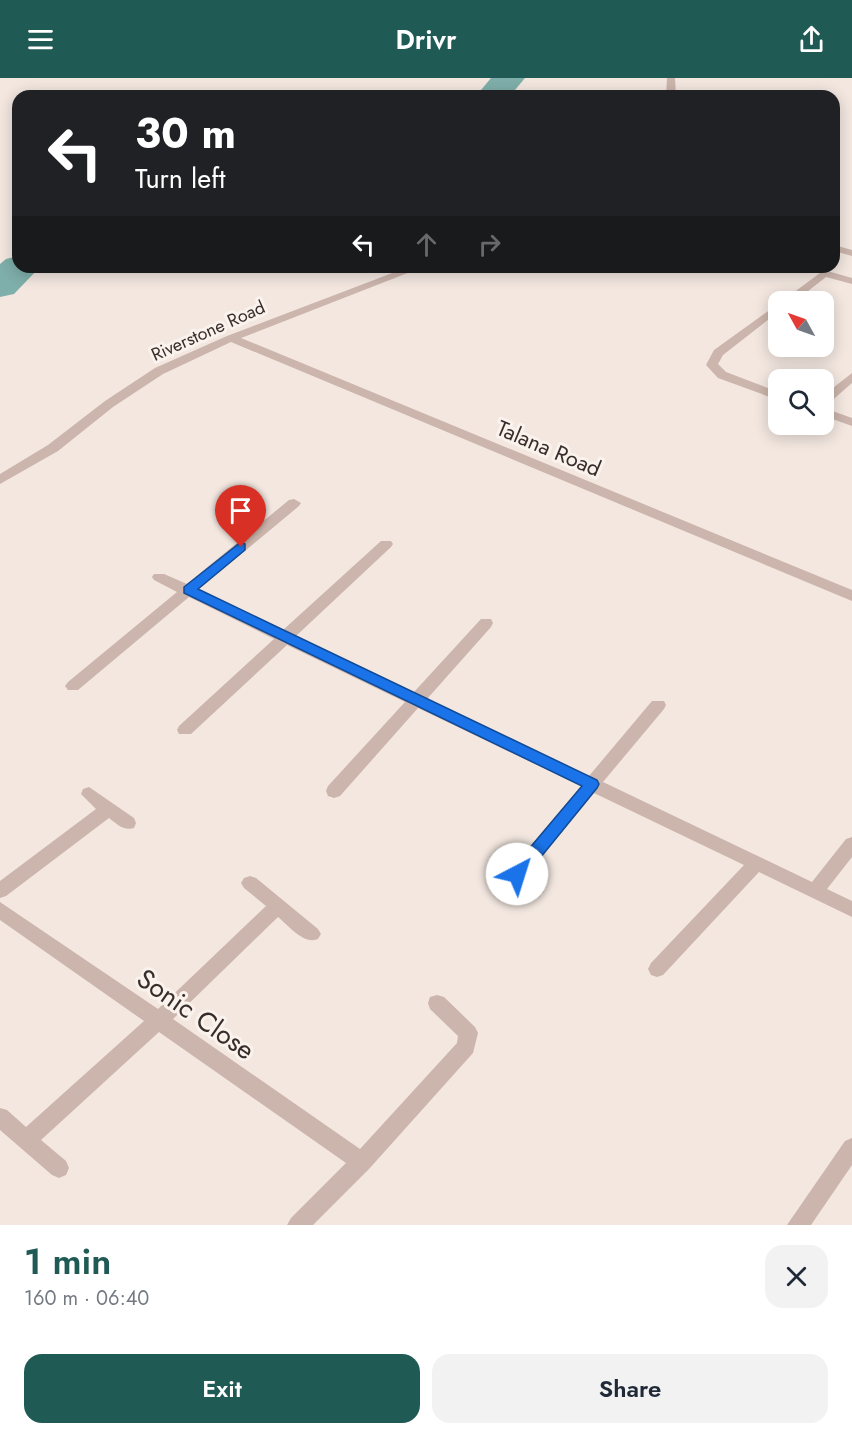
<!DOCTYPE html>
<html lang="en">
<head>
<meta charset="utf-8">
<style>
  body { margin:0; font-family:Jost,sans-serif; background:#f2f2f3; color:#1f2937; height:100vh; display:flex; flex-direction:column; font-size:22px; white-space:nowrap }
  * { box-sizing:border-box; margin:0 }
  p { font-size:20px; color:#747a83 }
  .icon { flex:none; width:33px; height:33px; fill:none; stroke:currentColor; stroke-width:2; stroke-linecap:round; stroke-linejoin:round }
  .map { position:relative; height:1147px; overflow:hidden }
  .sheet { display:flex; flex-direction:column; background:#fff; flex:1 }
  .sheet>* { flex:none }
  .hud { position:absolute; left:12px; top:12px; width:828px; height:183px; border-radius:18px; box-shadow:0 3px 15px #0003; background:#202124; color:#fff; overflow:hidden }
  .needle { width:39px; rotate:310deg }
  .controls { position:absolute; left:768px; top:213px; display:grid; gap:12px }
  .controls a { display:grid; place-items:center; width:66px; height:66px; border-radius:12px; background:#fff; box-shadow:0 3px 15px #0003; font-size:30px }
  .pin { position:absolute; display:grid; place-items:center; width:51px; height:51px; color:#fff; margin:-62px -26px; border-radius:50% 50% 50% 0; rotate:-45deg; box-shadow:0 0 6px #0007 }
  .pin .icon { rotate:45deg }
  .me { position:absolute; width:66px; margin:-33px; rotate:40deg; stroke-linejoin:round; filter:drop-shadow(0 0 4px #0008) }
  .turn { display:flex; align-items:center; gap:21px; height:126px; padding:0 24px; font-size:27px }
  .turn .icon { width:78px; height:78px; stroke-width:2.5 }
  .turn b { display:block; font-size:42px; line-height:51px }
  .lanes { display:flex; align-items:center; height:57px; padding:0 24px; background:#0003; justify-content:center; gap:30px; direction:ltr }
  .lanes .off { opacity:.35 }
  .round { display:grid; place-items:center; flex:none; width:63px; height:63px; border-radius:18px; background:#f2f2f3 }
  .head { display:flex; align-items:center; justify-content:space-between; height:102px; padding:0 24px }
  h1 { font-size:36px; font-weight:600; line-height:45px; color:#205a55 }
  .button { display:flex; gap:12px; margin-top:auto; padding:12px 24px }
  .button a { flex:1; height:69px; border-radius:18px; background:#205a55; color:#fff; font-size:24px; font-weight:600; line-height:69px; text-align:center }
  .button a+a { background:#f2f2f3; color:#1f2937 }
  header { display:flex; justify-content:space-between; align-items:center; height:78px; padding:0 24px; background:#205a55; color:#fff; font-size:27px; font-weight:600 }
  .map>svg:first-child { display:block }
  .lines { fill:none; stroke-linecap:round; stroke-linejoin:round }
  .river { fill:#7fafaa; fill-rule:evenodd }
  .minor { fill:#cbb5ac; fill-rule:evenodd }
  .route { fill:#1a73e8; stroke:#114b97; stroke-width:1.5 }
  .labels { text-anchor:middle; dominant-baseline:central; stroke-width:6; stroke-linejoin:round; paint-order:stroke }
  .far-street-label { font-size:18px; fill:#392d2a; stroke:#faf2ed }
  .street-label { font-size:22px; fill:#392d2a; stroke:#faf2ed }
  .near-street-label { font-size:27px; fill:#392d2a; stroke:#faf2ed }
</style>
</head>
<body>
<header><svg class="icon" aria-label="menu" viewBox="0 0 24 24"><path d="M4 6h16M4 12h16M4 18h16"/></svg>Drivr<svg class="icon" aria-label="share" viewBox="0 0 24 24"><path d="M12 15V3M7 8l5-5 5 5M5 13v7h14v-7"/></svg></header>
<div class="map">
<svg width="852" height="1147" viewBox="0 0 852 1147">
  <rect width="100%" height="100%" fill="#f3e7e0"/>
  <g class="lines">
    <!-- river -->
    <g class="river">
      <path d="M491 0H525L510 18H476Z"/>
      <path d="M18 178V189H40L14 216 0 219V186L6 181Z"/>
    </g>
    <!-- minor -->
    <g class="minor">
      <path d="M667 0H675L676 18H666Z"/>
      <path d="M834 167 852 172V178L834 173Z"/>
      <path d="M408 189H423L241 260 852 512V523L231 264 163 296 113 329 58 373 0 406V396L48 367 105 323 155 290 227 258Z"/>
      <path d="M824 192 852 200V206L826 199 794 224H781Z"/>
      <path d="M778 226V234L723 277 718 286 726 294 778 314V322L718 300 706 287 714 272Z"/>
      <path d="M852 295V305L828 326 824 327V317Z"/>
      <path d="M824 330 852 340V348L824 338Z"/>
      <path d="M294 421 301 425 299 428 198 512 283 552 381 463H391L393 466 391 469 296 558 414 614 481 541H491L493 545 491 549 427 621 589 698 652 623H664L666 627 664 631 603 704 812 804 846 761 852 759V779L827 811 852 823V839L759 794 663 897 657 899 651 897 648 891 651 885 744 787 594 715 523 801 517 803 511 801 508 796 511 791 581 708 418 630 340 718 334 720 328 718 326 713 328 708 405 624 287 567 191 656H179L177 652 179 648 274 561 189 519 78 612H68L65 608 68 604 177 514 154 502 152 499 154 496H164L187 506 289 422Z"/>
      <path d="M89 709 134 740 136 745 134 750C123 753 117 746 109 740L6 818 0 820V803L96 731 81 716 83 711Z"/>
      <path d="M250 798 256 800 318 851 321 856 318 861C304 867 289 848 278 839L173 941 360 1071 457 965 458 958 430 931 428 925 430 919 437 917 444 919 475 949 478 955 473 975 369 1091 313 1147H287L291 1140 346 1085 159 954 41 1062 66 1083 69 1090 66 1097 59 1100 52 1097 0 1052V1030L7 1032 26 1049 144 943 0 842V824L158 931 266 828 244 810 241 805 244 800Z"/>
      <path d="M852 1060V1087L811 1147H787L845 1063Z"/>
    </g>
  </g>
  <!-- route -->
  <path class="route" d="M241 464 245 466V472L198 511 597 702 599 706 597 710 523 801H512L509 796 512 791 582 708 184 515V509Z"/>
  <g class="labels">
    <!-- far-street labels -->
    <g class="far-street-label">
      <text transform="translate(208 253) rotate(-24)">Riverstone Road</text>
    </g>
    <!-- street labels -->
    <g class="street-label">
      <text transform="translate(549 370) rotate(23)">Talana Road</text>
    </g>
    <!-- near-street labels -->
    <g class="near-street-label">
      <text transform="translate(196 936) rotate(35)">Sonic Close</text>
    </g>
  </g>
</svg>
<div class="controls">
<a><svg class="needle" viewBox="-14 -14 28 28"><path d="M0-13l5 13h-10z" fill="#e53935"/><path d="M0 13l5-13h-10z" fill="#747a83"/></svg></a>
<a><svg class="icon" aria-label="search" viewBox="0 0 24 24"><circle cx="10" cy="10" r="6"/><path d="M15 15l6 6"/></svg></a>
</div>
<div class="pin" style="left:241px;top:469px;background:#d93025"><svg class="icon" aria-label="arrive" viewBox="0 0 24 24"><path d="M6 21V4h12l-3 4 3 4H6"/></svg></div>
<svg class="me" style="left:517px;top:796px" viewBox="-20 -20 40 40"><circle r="19" fill="#fff"/><path d="M0-13L10 11 0 6-10 11z" fill="#1a73e8"/></svg>
<div class="hud">
<div class="turn"><svg class="icon" aria-label="left" viewBox="0 0 24 24"><path d="M17 20v-9H6M10 6l-5 5 5 5"/></svg><div><b>30 m</b>Turn left</div></div>
<div class="lanes"><svg class="icon" aria-label="left" viewBox="0 0 24 24"><path d="M17 20v-9H6M10 6l-5 5 5 5"/></svg><svg class="icon off" aria-label="ahead" viewBox="0 0 24 24"><path d="M12 20V5M6 11l6-6 6 6"/></svg><svg class="icon off" aria-label="right" viewBox="0 0 24 24"><path d="M7 20v-9h11M14 6l5 5-5 5"/></svg></div>
</div>
</div>
<section class="sheet">
<div class="head"><div><h1>1 min</h1><p>160 m · 06:40</p></div><a class="round"><svg class="icon" aria-label="close" viewBox="0 0 24 24"><path d="M6 6l12 12M18 6L6 18"/></svg></a></div>
<div class="button"><a>Exit</a><a>Share</a></div>
</section>
</body>
</html>
